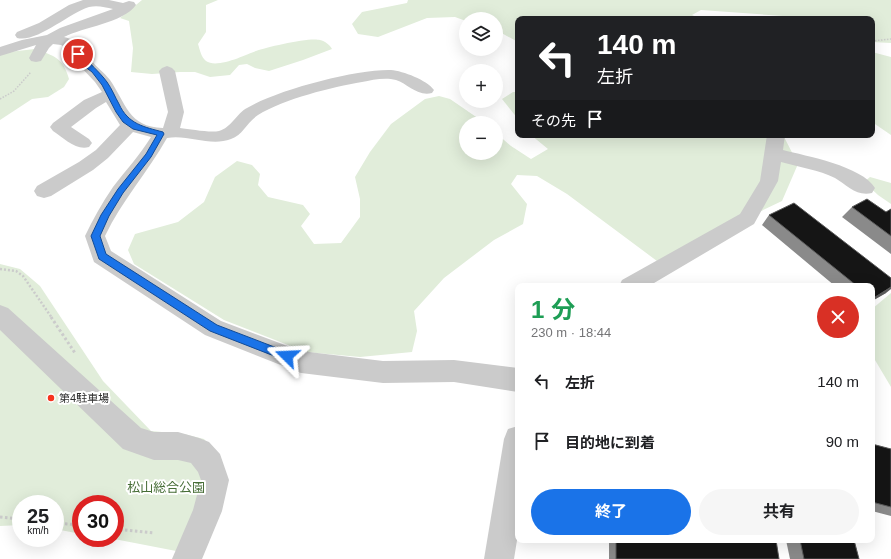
<!DOCTYPE html>
<html lang="ja">
<head>
<meta charset="utf-8">
<style>
  body { margin:0; font-family:Helvetica,"Noto Sans JP",sans-serif; background:#f6f6f6; color:#202124; height:100vh; display:flex; flex-direction:column; font-size:15px; white-space:nowrap }
  * { box-sizing:border-box; margin:0 }
  p { font-size:13px; color:#757577 }
  .icon { flex:none; width:22px; height:22px; fill:none; stroke:currentColor; stroke-width:2; stroke-linecap:round; stroke-linejoin:round }
  .map { position:relative; flex:1; overflow:hidden }
  .sheet { position:absolute; left:515px; top:283px; width:360px; height:260px; display:flex; flex-direction:column; background:#fff; border-radius:8px; box-shadow:0 4px 16px #0002 }
  .sheet>* { flex:none }
  .hud { position:absolute; left:515px; top:16px; width:360px; height:122px; border-radius:8px; box-shadow:0 4px 16px #0002; background:#202124; color:#fff; overflow:hidden }
  .tools { position:absolute; left:459px; top:12px; display:grid; gap:8px }
  .tools a { display:grid; place-items:center; width:44px; height:44px; border-radius:50%; background:#fff; box-shadow:0 4px 16px #0002; font-size:20px }
  .speed { position:absolute; left:12px; top:495px; display:flex; gap:8px; font-size:20px; font-weight:700; text-align:center }
  .speed>* { display:grid; place-content:center; width:52px; height:52px; border-radius:50%; background:#fff; box-shadow:0 4px 16px #0002; line-height:1 }
  .speed small { font-size:10px; font-weight:400 }
  .speed .limit { border:6px solid #d22; background:#fff; color:#111 }
  .pin { position:absolute; display:grid; place-items:center; width:34px; height:34px; color:#fff; margin:-17px; border:2px solid #fff; border-radius:50%; box-shadow:0 1px 4px #0007 }
  .me { position:absolute; width:44px; margin:-22px; rotate:291deg; stroke-linejoin:round; filter:drop-shadow(0 0 3px #0008) }
  .turn { display:flex; align-items:center; gap:14px; height:84px; padding:0 16px; font-size:18px }
  .turn .icon { width:52px; height:52px; stroke-width:2.5 }
  .turn b { display:block; font-size:28px; line-height:34px }
  .then { display:flex; align-items:center; height:38px; padding:0 16px; background:#0003; gap:8px; font-size:15px }
  .round { display:grid; place-items:center; flex:none; width:42px; height:42px; border-radius:21px; background:#f6f6f6 }
  .overview { display:flex; align-items:center; justify-content:space-between; height:68px; padding:0 16px }
  h1 { font-size:24px; font-weight:700; line-height:30px; color:#1e9e55 }
  .cta { display:flex; gap:8px; margin-top:auto; padding:8px 16px }
  .cta a { flex:1; height:46px; border-radius:24px; background:#1a73e8; color:#fff; font-size:16px; font-weight:700; line-height:46px; text-align:center }
  .cta a+a { background:#f6f6f6; color:#202124 }
  ul { padding:0; list-style:none }
  li { display:flex; align-items:center; gap:12px; height:60px; padding:0 16px }
  li div { flex:1 }
  li b { display:block; font-size:15px }
  li em { font-style:normal }
  .map>svg:first-child { display:block }
  .green { fill:#e1edda }
  .lines { fill:none; stroke-linecap:round; stroke-linejoin:round }
  .path-far2 { stroke:#cbcbcb; stroke-width:1.5; stroke-dasharray:1.5 1.5; stroke-linecap:butt }
  .path-far1 { stroke:#cbcbcb; stroke-width:2.5; stroke-dasharray:2 2; stroke-linecap:butt }
  .path { stroke:#cbcbcb; stroke-width:3; stroke-dasharray:2.5 2.5; stroke-linecap:butt }
  .minor { fill:#cbcbcb; fill-rule:evenodd }
  .wall { fill:#8a8a8a }
  .shaded-wall { fill:#5b5b5b }
  .building { fill:#151515; stroke:#5b5b5b }
  .route { fill:#1a73e8; stroke:#114b97 }
  .poi-dot { fill:#f6331e; stroke:#fff; stroke-width:1.5 }
  .labels { text-anchor:middle; dominant-baseline:central; stroke-width:4; stroke-linejoin:round; paint-order:stroke }
  .poi-label { font-size:11px; fill:#2e2e2e; stroke:#fff; text-anchor:start }
  .near-park-label { font-size:13px; fill:#476e37; stroke:#fff }
</style>
</head>
<body>
<div class="map">
<svg width="891" height="559" viewBox="0 0 891 559">
  <rect width="100%" height="100%" fill="#fff"/>
  <!-- green -->
  <g class="green">
    <path d="M142 0H218L206 5V32L198 44C200 50 201 57 206 61 217 69 245 55 256 51 267 47 310 37 320 40 325 41 330 45 332 49L303 60 269 71 255 68 247 64 239 65 230 75 210 77 195 72H180L152 74 131 72 133 48 129 21 120 18Z"/>
    <path d="M408 0H891V43L872 42V19H824L701 10 692 15 701 19H518V42L496 30V19H466V21L455 17 427 18 378 37 358 34 352 24 362 12 407 3Z"/>
    <path d="M35 49C54 56 63 57 69 79L64 87 48 97 32 99 0 120V53Z"/>
    <path d="M872 52 891 57V135L872 122Z"/>
    <path d="M513 92H518V119L502 99Z"/>
    <path d="M439 96 450 99 485 123H466V153H496V133L511 146 531 159 548 149 531 135H783L798 164 782 201 657 261 567 194 537 176 517 175 511 184 527 204 523 224 494 240 444 278 414 311 417 331 412 352 360 357 306 352 224 320 134 264 128 250 135 234 178 222 204 202 215 177 237 161 252 165 260 174 258 185 268 197 303 205 310 214 301 226 314 244 341 243 360 217V199L355 177 370 152 391 124 425 99Z"/>
    <path d="M870 177 891 183V204L878 195 864 182Z"/>
    <path d="M0 264 20 269 40 286 103 381 151 431 184 434 204 439 219 456 202 556 109 538H115V504H81V534L55 529V504H21V525L0 526Z"/>
    <path d="M891 293V387L872 355V309Z"/>
  </g>
  <g class="lines">
    <!-- path-far2 -->
    <g class="path-far2">
      <path d="M872 41 891 39"/>
      <path d="M0 99 14 91 31 72"/>
    </g>
    <!-- path-far1 -->
    <path class="path-far1" d="M0 269 16 271 23 276 52 318"/>
    <!-- path -->
    <g class="path">
      <path d="M51 317 75 353"/>
      <path d="M0 517 21 519"/>
      <path d="M55 523 81 525"/>
      <path d="M115 529 154 533"/>
    </g>
    <!-- minor -->
    <g class="minor">
      <path d="M83 0H109L123 3 129 1 134 2 136 5C123 23 83 27 64 37 81 41 81 48 91 60 96 67 104 72 110 80 126 103 128 127 163 128L168 112 159 71 162 68 167 66 172 68 175 71 184 112 180 128C190 129 210 133 219 131 231 128 237 113 247 108 277 90 356 69 391 70 403 71 427 80 434 90L432 93C418 97 408 84 396 80 385 77 372 80 362 82 332 87 284 99 258 115 247 122 243 135 231 139 210 147 188 134 167 138 148 172 122 200 105 236L111 251 221 321 301 351 383 361 454 360 518 368V392L454 382 383 383 301 373 205 335 94 262 85 236C93 219 102 203 113 187 126 170 140 155 151 137L133 132 108 158 93 170 51 196 44 198 37 196 34 191 37 186 79 162 96 150 120 125 106 102 96 108 71 127 89 139 92 143 89 147C76 151 64 138 53 131L50 127 53 123 84 100 102 92 95 82 79 65 69 49 61 45 53 44 49 48 41 61 36 62 31 61 29 58 36 45 0 56V47L22 40 47 35 60 28 113 9C105 7 97 5 89 7 69 13 37 43 17 38L15 35 17 32 39 23 69 5Z"/>
      <path d="M767 135H785L783 150C806 156 862 166 875 188L872 193C857 197 847 185 835 178 819 170 799 167 781 162L778 181 754 224 649 286H619L622 280 740 214 760 181Z"/>
      <path d="M0 305 8 308 141 428 154 432H178L199 438 209 442 220 454 229 480 222 511 202 559H172L193 510 201 480 198 472 191 463 178 460H154L123 449 0 330Z"/>
      <path d="M518 426V534L514 559H484L504 439 508 429Z"/>
    </g>
  </g>
  <!-- wall -->
  <g class="wall">
    <path d="M852 207 886 212 891 209V254L842 217Z"/>
    <path d="M769 215 886 293 872 301V286H835L762 225Z"/>
    <path d="M872 444 891 449V516L872 511Z"/>
    <path d="M609 540H776L779 559H609Z"/>
    <path d="M786 540H854L859 559H790Z"/>
  </g>
  <!-- shaded-wall -->
  <path class="shaded-wall" d="M891 287V289L886 293 872 301V299Z"/>
  <!-- building -->
  <g class="building">
    <path d="M867 199 886 212 891 209V236L852 207Z"/>
    <path d="M794 203 891 278V287L872 299V286H857L769 215Z"/>
    <path d="M872 444 891 449V507L872 502Z"/>
    <path d="M616 540H776L779 559H616Z"/>
    <path d="M800 540H854L859 559H804Z"/>
  </g>
  <!-- route -->
  <path class="route" d="M76 52H81C89 64 99 71 107 82 112 89 115 97 119 104 128 124 144 127 163 132L164 134 151 157 123 193 109 216 100 236 106 254 217 325 290 353 292 356 290 360 287 361 210 331 99 259 91 236 101 215 118 189 146 154 157 135 133 129 123 122 116 112 102 85 92 72 84 66 75 54Z"/>
  <!-- markers -->
  <circle class="poi-dot" cx="51" cy="398" r="4"/>
  <g class="labels">
    <!-- poi labels -->
    <g class="poi-label">
      <text x="59" y="398">第4駐車場</text>
    </g>
    <!-- near-park labels -->
    <g class="near-park-label">
      <text x="166" y="487">松山総合公園</text>
    </g>
  </g>
</svg>
<div class="tools">
<a><svg class="icon" aria-label="layers" viewBox="0 0 24 24"><path d="M12 4l9 5-9 5-9-5zM3 14l9 5 9-5"/></svg></a>
<a>+</a>
<a>−</a>
</div>
<div class="speed"><div>25<small>km/h</small></div><div class="limit">30</div></div>
<div class="pin" style="left:78px;top:54px;background:#d93025"><svg class="icon" aria-label="arrive" viewBox="0 0 24 24"><path d="M6 21V4h12l-3 4 3 4H6"/></svg></div>
<svg class="me" style="left:287px;top:356px" viewBox="-20 -20 40 40"><path d="M0-17L14 15 0 8-14 15z" fill="#1a73e8" stroke="#fff" stroke-width="4"/></svg>
<div class="hud">
<div class="turn"><svg class="icon" aria-label="left" viewBox="0 0 24 24"><path d="M17 20v-9H6M10 6l-5 5 5 5"/></svg><div><b>140 m</b>左折</div></div>
<div class="then">その先<svg class="icon" aria-label="arrive" viewBox="0 0 24 24"><path d="M6 21V4h12l-3 4 3 4H6"/></svg></div>
</div>
<section class="sheet">
<div class="overview"><div><h1>1 分</h1><p>230 m · 18:44</p></div><a class="round" style="background:#d93025;color:#fff"><svg class="icon" aria-label="close" viewBox="0 0 24 24"><path d="M6 6l12 12M18 6L6 18"/></svg></a></div>
<ul>
<li><svg class="icon" aria-label="left" viewBox="0 0 24 24"><path d="M17 20v-9H6M10 6l-5 5 5 5"/></svg><div><b>左折</b></div><em>140 m</em></li>
<li><svg class="icon" aria-label="arrive" viewBox="0 0 24 24"><path d="M6 21V4h12l-3 4 3 4H6"/></svg><div><b>目的地に到着</b></div><em>90 m</em></li>
</ul>
<div class="cta"><a>終了</a><a>共有</a></div>
</section>
</div>
</body>
</html>
